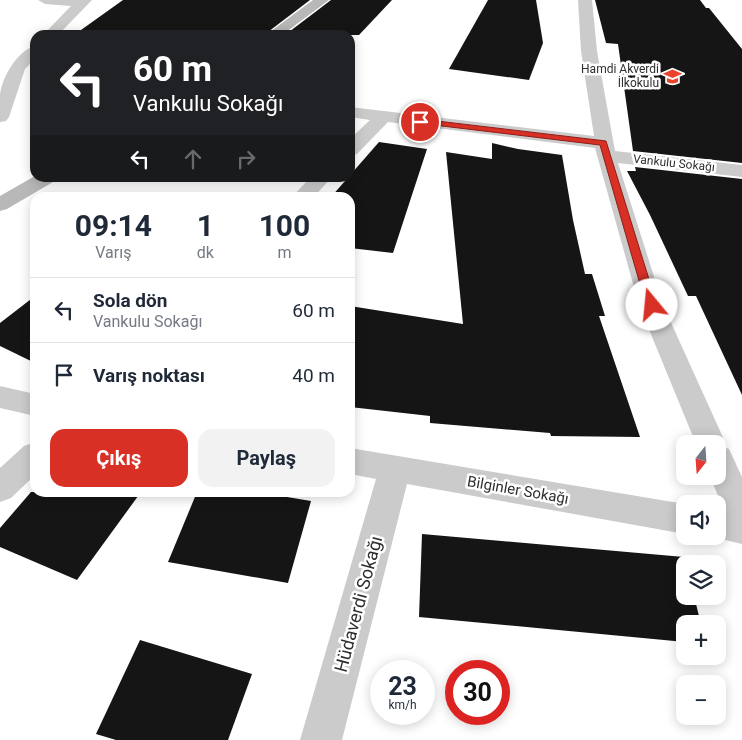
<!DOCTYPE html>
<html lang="tr">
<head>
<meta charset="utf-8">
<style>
  body { margin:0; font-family:Roboto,sans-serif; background:#f2f2f3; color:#1f2937; height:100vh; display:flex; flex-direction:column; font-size:19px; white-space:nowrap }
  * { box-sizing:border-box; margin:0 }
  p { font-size:16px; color:#747a83 }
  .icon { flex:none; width:28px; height:28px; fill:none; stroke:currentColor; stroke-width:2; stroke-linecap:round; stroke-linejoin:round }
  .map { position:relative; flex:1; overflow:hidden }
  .side { position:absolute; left:30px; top:192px; width:325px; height:305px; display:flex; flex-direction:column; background:#fff; border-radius:15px; box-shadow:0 2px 12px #0003 }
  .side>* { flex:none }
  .top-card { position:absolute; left:30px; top:30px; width:325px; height:152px; border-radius:15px; box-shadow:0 2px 12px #0003; background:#202124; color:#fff; overflow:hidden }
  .needle { width:32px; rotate:197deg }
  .fabs { position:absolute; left:676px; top:435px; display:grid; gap:10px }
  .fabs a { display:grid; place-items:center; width:50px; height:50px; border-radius:10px; background:#fff; box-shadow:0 2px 12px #0003; font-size:25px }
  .speed { position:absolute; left:370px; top:660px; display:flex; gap:10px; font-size:25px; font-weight:700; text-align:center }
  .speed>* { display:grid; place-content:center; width:65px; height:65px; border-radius:50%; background:#fff; box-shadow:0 2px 12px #0003; line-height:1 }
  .speed small { font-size:12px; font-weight:400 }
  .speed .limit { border:8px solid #d22; background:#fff; color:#111 }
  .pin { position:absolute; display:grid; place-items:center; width:42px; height:42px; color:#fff; margin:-21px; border:2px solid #fff; border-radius:50%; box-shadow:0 1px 5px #0007 }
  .me { position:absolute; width:55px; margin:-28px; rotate:343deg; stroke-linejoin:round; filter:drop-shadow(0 0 4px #0008) }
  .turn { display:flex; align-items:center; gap:18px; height:105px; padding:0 20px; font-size:22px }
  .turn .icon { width:65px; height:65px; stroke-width:2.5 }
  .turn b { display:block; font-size:35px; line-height:42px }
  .lanes { display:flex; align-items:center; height:48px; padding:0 20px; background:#0003; justify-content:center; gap:25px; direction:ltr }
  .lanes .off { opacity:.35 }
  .eta { display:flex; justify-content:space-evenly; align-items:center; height:85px; text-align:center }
  .eta b { font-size:30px; font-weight:700; line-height:35px }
  .button { display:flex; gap:10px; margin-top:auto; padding:10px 20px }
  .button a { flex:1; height:58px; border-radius:15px; background:#d93025; color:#fff; font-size:20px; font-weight:700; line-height:58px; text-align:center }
  .button a+a { background:#f2f2f3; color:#1f2937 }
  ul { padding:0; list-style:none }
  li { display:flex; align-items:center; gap:15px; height:65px; padding:0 20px; border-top:1px solid #e0e1e3 }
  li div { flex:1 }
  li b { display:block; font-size:19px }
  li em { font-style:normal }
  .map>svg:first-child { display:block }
  .building { fill:#151515 }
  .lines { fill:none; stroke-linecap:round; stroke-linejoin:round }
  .minor { fill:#cbcbcb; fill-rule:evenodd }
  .secondary { fill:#b8b8b8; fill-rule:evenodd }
  .route { fill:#d93025; stroke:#8d1f18 }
  .labels { text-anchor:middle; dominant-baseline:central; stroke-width:5; stroke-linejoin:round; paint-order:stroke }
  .far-poi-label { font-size:12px; fill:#2e2e2e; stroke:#fff; text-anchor:end }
  .far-street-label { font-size:12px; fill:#2e2e2e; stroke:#fff }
  .street-label { font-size:15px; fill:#2e2e2e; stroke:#fff }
  .near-street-label { font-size:18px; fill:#2e2e2e; stroke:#fff }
</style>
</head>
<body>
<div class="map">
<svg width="742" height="740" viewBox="0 0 742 740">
  <rect width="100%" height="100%" fill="#fff"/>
  <!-- building -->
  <g class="building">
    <path d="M123 0H310L264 35H74Z"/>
    <path d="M331 0H392L359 35H285Z"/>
    <path d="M488 0H536L543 43 529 80 449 69Z"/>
    <path d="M595 0H700L706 8H709L742 49V163L633 151 618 44 606 43Z"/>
    <path d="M379 142 427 149 393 253 350 248V198L331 197Z"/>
    <path d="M492 143 518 149 562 155 573 220 585 274H592L605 316H599L640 437 551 436 550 433 430 423V416L350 407V306L463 324 446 152 492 159Z"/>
    <path d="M635 167 742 179V395L696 296H688L650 215 627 171H636Z"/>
    <path d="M35 296V363L0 346V323Z"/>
    <path d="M31 492H141L77 580 0 547V528Z"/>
    <path d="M197 492H257L311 501 288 583 168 562Z"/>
    <path d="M422 534 684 557 686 564 685 596H694L701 624H685V642L419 617Z"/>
    <path d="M140 640 252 674 228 740H116L96 734Z"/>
  </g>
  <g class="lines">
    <!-- minor -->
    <g class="minor">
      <path d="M38 0H92L58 35H43L71 6 45 4Z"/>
      <path d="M578 0H592L597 51 615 151 742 165V177L618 163 663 305 726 444 724 447 729 449 742 477V544L708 536H718V510L724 511 710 476H718V444H696L639 305 595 148 388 122 357 154 350 156V139L370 120 350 117V107L594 136 581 51Z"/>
      <path d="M35 46V59L25 69 9 117 6 121 0 122C0 113 0 104 0 95 2 77 17 51 35 46Z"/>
      <path d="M310 178H331L313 198H291Z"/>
      <path d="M0 386 35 394V416L0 408Z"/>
      <path d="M35 442V475L11 498 0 502V468L24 446Z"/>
      <path d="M350 448 685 504V534L407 484 342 740H300L376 479 350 474Z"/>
    </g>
    <!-- secondary -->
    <g class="secondary">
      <path d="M313 0H329L282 35H266Z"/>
      <path d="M35 176V178H56L53 182 7 209 0 211V196Z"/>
    </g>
  </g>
  <!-- route -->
  <path class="route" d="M420 119 606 141 657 305 655 307 652 308 646 305 600 145 417 123V120Z"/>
  <!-- icons -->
  <defs>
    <symbol id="school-bare" viewBox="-9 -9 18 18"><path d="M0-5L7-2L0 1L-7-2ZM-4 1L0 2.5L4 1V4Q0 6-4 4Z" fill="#eb422b" stroke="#fff" stroke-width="2.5" paint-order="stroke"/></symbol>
  </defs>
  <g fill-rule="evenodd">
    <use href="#school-bare" x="660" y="64" width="25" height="25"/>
  </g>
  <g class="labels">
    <!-- far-poi labels -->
    <g class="far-poi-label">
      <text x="659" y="69">Hamdi Akverdi<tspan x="659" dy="14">İlkokulu</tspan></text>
    </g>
    <!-- far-street labels -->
    <g class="far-street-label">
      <text transform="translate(674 163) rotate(6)">Vankulu Sokağı</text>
    </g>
    <!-- street labels -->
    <g class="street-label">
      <text transform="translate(518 490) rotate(10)">Bilginler Sokağı</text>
    </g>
    <!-- near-street labels -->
    <g class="near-street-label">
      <text transform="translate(358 604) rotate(-75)">Hüdaverdi Sokağı</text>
    </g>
  </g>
</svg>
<div class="fabs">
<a><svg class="needle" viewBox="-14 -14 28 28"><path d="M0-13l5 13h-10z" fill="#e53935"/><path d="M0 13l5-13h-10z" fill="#747a83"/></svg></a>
<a><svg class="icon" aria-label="sound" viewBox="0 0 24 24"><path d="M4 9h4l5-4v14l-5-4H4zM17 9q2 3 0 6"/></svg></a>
<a><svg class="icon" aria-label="layers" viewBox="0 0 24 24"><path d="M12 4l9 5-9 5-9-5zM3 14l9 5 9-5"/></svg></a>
<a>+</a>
<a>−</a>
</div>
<div class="speed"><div>23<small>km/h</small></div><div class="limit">30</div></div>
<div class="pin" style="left:420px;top:122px;background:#d93025"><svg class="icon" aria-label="arrive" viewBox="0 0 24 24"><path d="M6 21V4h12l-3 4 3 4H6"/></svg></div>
<svg class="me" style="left:652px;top:305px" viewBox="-20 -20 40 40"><circle r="19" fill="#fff"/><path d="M0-13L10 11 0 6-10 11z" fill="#d93025"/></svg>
<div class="top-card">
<div class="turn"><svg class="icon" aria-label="left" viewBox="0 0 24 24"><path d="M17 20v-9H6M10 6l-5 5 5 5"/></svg><div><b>60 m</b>Vankulu Sokağı</div></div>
<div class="lanes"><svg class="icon" aria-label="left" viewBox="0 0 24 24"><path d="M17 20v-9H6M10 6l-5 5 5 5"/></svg><svg class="icon off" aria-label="ahead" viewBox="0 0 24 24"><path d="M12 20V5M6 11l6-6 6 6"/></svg><svg class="icon off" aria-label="right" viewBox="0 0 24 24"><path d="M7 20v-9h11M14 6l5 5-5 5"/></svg></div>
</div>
<section class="side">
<div class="eta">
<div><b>09:14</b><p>Varış</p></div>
<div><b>1</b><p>dk</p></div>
<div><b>100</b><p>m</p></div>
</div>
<ul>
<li><svg class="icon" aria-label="left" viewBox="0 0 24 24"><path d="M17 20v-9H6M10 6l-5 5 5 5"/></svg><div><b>Sola dön</b><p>Vankulu Sokağı</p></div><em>60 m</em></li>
<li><svg class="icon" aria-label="arrive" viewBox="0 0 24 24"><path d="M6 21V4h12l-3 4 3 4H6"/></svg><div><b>Varış noktası</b></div><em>40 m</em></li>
</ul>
<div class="button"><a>Çıkış</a><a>Paylaş</a></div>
</section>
</div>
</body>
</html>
